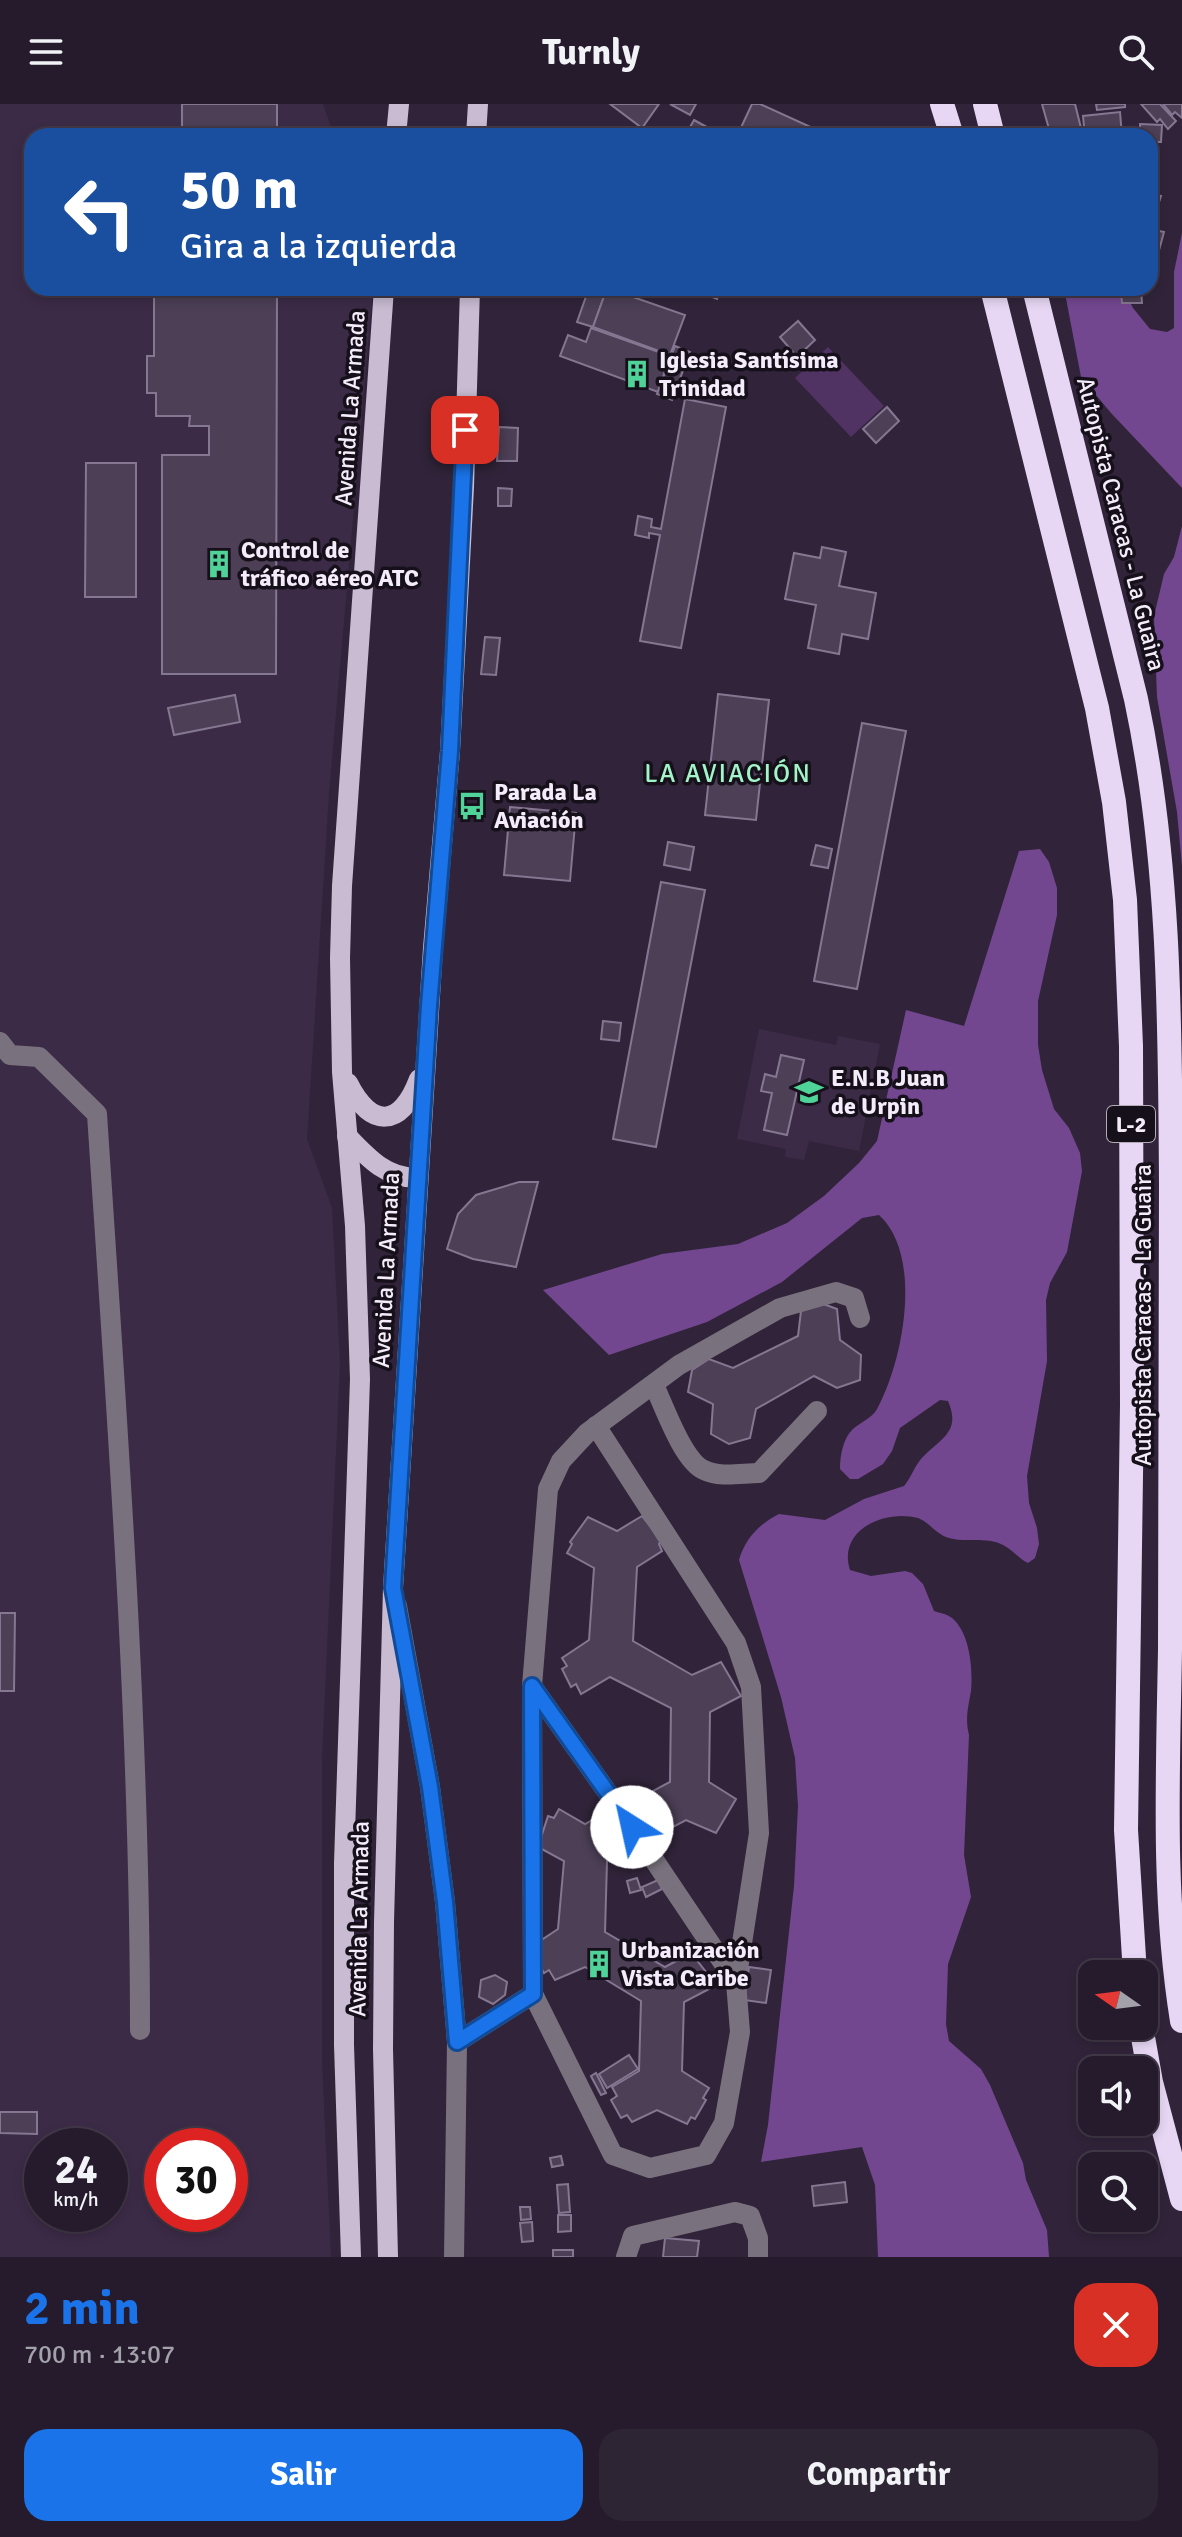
<!DOCTYPE html>
<html lang="es">
<head>
<meta charset="utf-8">
<style>
  body { margin:0; font-family:Signika,sans-serif; background:#2d2434; color:#f1f3f6; height:100vh; display:flex; flex-direction:column; font-size:30px; white-space:nowrap }
  * { box-sizing:border-box; margin:0 }
  p { font-size:26px; color:#a3a1a9 }
  .icon { flex:none; width:44px; height:44px; fill:none; stroke:currentColor; stroke-width:2; stroke-linecap:round; stroke-linejoin:round }
  .map { position:relative; height:2153px; overflow:hidden }
  .side { display:flex; flex-direction:column; background:#251b2c; flex:1 }
  .side>* { flex:none }
  .top-card { position:absolute; left:24px; top:24px; width:1134px; height:168px; border-radius:24px; box-shadow:0 4px 12px #0003,0 0 0 2px #423948; background:#1a4fa0; color:#fff; overflow:hidden }
  .needle { width:52px; rotate:284deg }
  .buttons { position:absolute; left:1078px; top:1856px; display:grid; gap:16px }
  .buttons a { display:grid; place-items:center; width:80px; height:80px; border-radius:16px; background:#251b2c; box-shadow:0 4px 12px #0003,0 0 0 2px #423948; font-size:40px }
  .speed { position:absolute; left:24px; top:2024px; display:flex; gap:16px; font-size:40px; font-weight:700; text-align:center }
  .speed>* { display:grid; place-content:center; width:104px; height:104px; border-radius:50%; background:#251b2c; box-shadow:0 4px 12px #0003,0 0 0 2px #423948; line-height:1 }
  .speed small { font-size:20px; font-weight:400 }
  .speed .limit { border:12px solid #d22; background:#fff; color:#111 }
  .pin { position:absolute; display:grid; place-items:center; width:68px; height:68px; color:#fff; margin:-34px; border-radius:16px; box-shadow:0 4px 12px #0006 }
  .me { position:absolute; width:88px; margin:-44px; rotate:325deg; stroke-linejoin:round; filter:drop-shadow(0 0 6px #0008) }
  .turn { display:flex; align-items:center; gap:28px; height:168px; padding:0 24px; font-size:36px }
  .turn .icon { width:104px; height:104px; stroke-width:2.5 }
  .turn b { display:block; font-size:56px; line-height:68px }
  .round { display:grid; place-items:center; flex:none; width:84px; height:84px; border-radius:24px; background:#2d2434 }
  .overview { display:flex; align-items:center; justify-content:space-between; height:136px; padding:0 24px }
  h1 { font-size:48px; font-weight:700; line-height:60px; color:#1a73e8 }
  .cta { display:flex; gap:16px; margin-top:auto; padding:16px 24px }
  .cta a { flex:1; height:92px; border-radius:24px; background:#1a73e8; color:#fff; font-size:32px; font-weight:700; line-height:92px; text-align:center }
  .cta a+a { background:#2d2434; color:#f1f3f6 }
  header { display:flex; justify-content:space-between; align-items:center; height:104px; padding:0 24px; background:#251b2c; font-size:36px; font-weight:700 }
  .map>svg:first-child { display:block }
  .built { fill:#3c2b47; fill-rule:evenodd }
  .green { fill:#503263 }
  .forest { fill:#734790 }
  .building { fill:#4c3f56; stroke:#857791; stroke-width:2 }
  .lines { fill:none; stroke-linecap:round; stroke-linejoin:round }
  .minor { stroke:#79727e; stroke-width:20 }
  .major { stroke:#c8bbd2; stroke-width:20 }
  .highway { stroke:#e7d7f4; stroke-width:24 }
  .route-casing { stroke:#114b97; stroke-width:20 }
  .route { stroke:#1a73e8; stroke-width:14 }
  .labels { text-anchor:middle; dominant-baseline:central; stroke-width:7; stroke-linejoin:round; paint-order:stroke }
  .shield { fill:#16101a; stroke:#b1aab7; stroke-width:2 }
  .shield-label { font-size:22px; font-weight:bold; fill:#f4ecfa }
  .poi-label { font-size:24px; font-weight:bold; fill:#f4ecfa; stroke:#16101a; text-anchor:start }
  .street-label { font-size:24px; fill:#f4ecfa; stroke:#16101a }
  .neighbourhood-label { font-size:26px; letter-spacing:2px; fill:#a2f4c9; stroke:#16101a }
</style>
</head>
<body>
<header><svg class="icon" aria-label="menu" viewBox="0 0 24 24"><path d="M4 6h16M4 12h16M4 18h16"/></svg>Turnly<svg class="icon" aria-label="search" viewBox="0 0 24 24"><circle cx="10" cy="10" r="6"/><path d="M15 15l6 6"/></svg></header>
<div class="map">
<svg width="1182" height="2153" viewBox="0 0 1182 2153">
  <rect width="100%" height="100%" fill="#31243a"/>
  <!-- built -->
  <g class="built">
    <path d="M0 0H323L334 32H32V184H373L329 689 307 1035 332 1104 340 1259 322 1654V1960L331 2153H0ZM42 2042H110V2110H42ZM162 2042H230V2110H162Z"/>
    <path d="M759 925 836 941 838 932 880 940 859 1047 809 1037 804 1056 785 1053 786 1045 737 1035Z"/>
  </g>
  <!-- green -->
  <path class="green" d="M828 243 884 302 851 333 795 274Z"/>
  <!-- forest -->
  <g class="forest">
    <path d="M1182 129V384L1111 309 1081 273 1064 184H1123L1133 204 1150 225 1167 228 1174 224V168Z"/>
    <path d="M1182 422V762L1177 708 1157 593 1154 512 1164 470 1174 453Z"/>
    <path d="M1040 745 1049 758 1057 784V811L1038 897V941L1042 966 1054 1005 1069 1024 1080 1049 1082 1067 1067 1148 1050 1179 1046 1196 1047 1257 1027 1372 1029 1399 1037 1424 1039 1440 1035 1454 1028 1459C1018 1454 1013 1446 1003 1441 986 1432 966 1439 949 1434 937 1431 929 1418 918 1414 885 1405 837 1426 850 1466L871 1472 905 1467 912 1469 923 1480 934 1507C940 1509 947 1510 952 1514 970 1529 973 1565 971 1587 968 1604 965 1615 969 1631L964 1751 971 1793 948 1860 946 1920 949 1937 981 1965 990 1981 1023 2059 1026 2076 1047 2126 1049 2153H878L875 2081 862 2043 761 2058 768 2021 794 1782 798 1702 795 1654 781 1593 739 1456C745 1435 759 1420 779 1410L825 1416 864 1395 904 1382C911 1374 914 1363 921 1355 939 1335 962 1329 948 1297L940 1296 900 1324 892 1347 883 1360 858 1375H850L840 1365C840 1352 843 1334 853 1325 861 1318 872 1314 877 1305 903 1258 924 1152 879 1111L862 1114 782 1178 707 1218 609 1251 543 1186 662 1150 738 1140 787 1119 824 1092 859 1059 877 1037 906 906 964 922 1019 747Z"/>
  </g>
  <!-- building -->
  <g class="building">
    <rect x="182" y="0" width="95" height="32"/>
    <path d="M610 0H659L642 24Z"/>
    <path d="M670 0H696L690 11Z"/>
    <path d="M752 0H760L815 25 812 32H737Z"/>
    <path d="M1042 0H1075L1083 32H1051Z"/>
    <path d="M1096 0H1125V3L1097 6Z"/>
    <path d="M1141 0H1160L1176 17 1168 25 1160 15 1157 18Z"/>
    <path d="M1163 0H1182V14L1175 8 1172 11Z"/>
    <path d="M1120 8 1122 32H1085L1083 12Z"/>
    <path d="M694 16 723 32H685Z"/>
    <path d="M1140 20 1162 21 1161 38H1150V32H1140Z"/>
    <path d="M1150 89 1161 92 1152 121 1150 120Z"/>
    <path d="M1150 125 1164 128 1155 161 1150 159Z"/>
    <path d="M154 184H277L276 570H162V351H209V322H189L190 312H156V289H147V252H154Z"/>
    <path d="M589 184H607L593 223 577 218Z"/>
    <path d="M607 184 685 211 670 251 593 223Z"/>
    <path d="M690 184H721L717 195Z"/>
    <path d="M1141 185 1142 199H1122L1121 186Z"/>
    <path d="M798 217 815 236 797 253 780 233Z"/>
    <path d="M591 224 670 252 658 288 560 252 568 231 586 238Z"/>
    <path d="M675 242 690 248 672 296 657 290Z"/>
    <path d="M685 295 726 303 681 544 640 537 660 431 649 429V434L635 431 638 412 652 415 651 423 661 425Z"/>
    <path d="M887 303 899 317 876 339 863 325Z"/>
    <path d="M499 323 518 324 517 357H497Z"/>
    <path d="M86 359H136V493H85Z"/>
    <path d="M498 384 512 385 511 402H498Z"/>
    <path d="M822 443 846 448 839 482 876 489 868 535 842 530 839 550 808 544 816 501 785 495 794 449 820 454Z"/>
    <path d="M485 533 500 534 496 571 481 570Z"/>
    <path d="M718 590 769 596 756 716 705 711Z"/>
    <path d="M235 591 240 618 174 631 168 604Z"/>
    <path d="M862 619 906 627 857 885 814 877Z"/>
    <path d="M510 703 576 709 570 777 504 771Z"/>
    <path d="M668 738 694 743 690 766 664 761Z"/>
    <path d="M816 741 832 745 828 764 811 761Z"/>
    <path d="M661 778 705 786 656 1043 613 1035Z"/>
    <path d="M603 917 621 919 619 937 601 935Z"/>
    <path d="M781 951 804 956 787 1031 764 1026 772 989 761 987 765 970 776 973Z"/>
    <path d="M519 1078H538L516 1163 473 1155 447 1145 458 1110 476 1091Z"/>
    <path d="M818 1198 837 1205 840 1236 861 1251 860 1276 837 1284 814 1272 756 1305 750 1334 729 1340 711 1330 713 1300 688 1288 692 1266 709 1255 733 1264 798 1232 801 1207Z"/>
    <path d="M642 1412 661 1436 659 1440 662 1447 637 1463 633 1537 692 1571 721 1558 741 1592 710 1608 709 1678 736 1695 716 1729 686 1716 656 1732 651 1723 648 1724 639 1706 642 1705 638 1695 670 1678 671 1604 610 1573 581 1590 576 1580 571 1583 562 1565 567 1562 562 1554 589 1536 594 1464 567 1449 572 1440 570 1438 588 1413 617 1427Z"/>
    <path d="M0 1509H15L14 1587H0Z"/>
    <path d="M559 1705 585 1720 612 1705 633 1742 607 1757 605 1828 665 1863 691 1849 710 1873 707 1876 711 1884 684 1898 682 1967 709 1984 703 1994 706 1996 695 2015 691 2013 687 2020 657 2006 632 2018 627 2011 621 2014 611 1996 617 1992 612 1983 639 1967 641 1897 585 1863 555 1876 549 1866 544 1869 536 1855 534 1841 558 1825 564 1757 538 1743 548 1712 554 1714Z"/>
    <path d="M637 1774 641 1786 630 1789 627 1777Z"/>
    <path d="M658 1776 662 1785 646 1793 642 1783Z"/>
    <path d="M749 1863 771 1866 766 1899 744 1896Z"/>
    <path d="M495 1871 507 1878 505 1891 493 1900 479 1893 481 1876Z"/>
    <path d="M629 1951 638 1965 607 1984 599 1970Z"/>
    <path d="M596 1969 606 1989 601 1991 591 1972Z"/>
    <path d="M0 2008H37V2030L0 2029Z"/>
    <path d="M561 2052 563 2061 552 2063 550 2054Z"/>
    <path d="M845 2078 847 2098 814 2102 812 2082Z"/>
    <path d="M568 2080 570 2108 559 2109 557 2081Z"/>
    <path d="M520 2103H530L531 2115 521 2116Z"/>
    <path d="M558 2111H571V2127L558 2128Z"/>
    <path d="M532 2118 533 2137 522 2138 520 2119Z"/>
    <path d="M665 2134 699 2137 697 2153H663Z"/>
    <rect x="553" y="2146" width="20" height="7"/>
  </g>
  <g class="lines">
    <!-- minor -->
    <g class="minor">
      <path d="M0 938 10 951 39 953 97 1010C117 1315 140 1620 140 1926"/>
      <path d="M654 1281C664 1302 683 1357 704 1366 720 1374 742 1369 759 1369L817 1307"/>
      <path d="M596 1322 736 1539 751 1583 759 1729 736 1878"/>
      <path d="M397 1502 430 1683 445 1798 457 1938 454 2153"/>
      <path d="M532 1582 632 1723 736 1878 740 1928 724 2019 706 2051 650 2064 613 2051 533 1890 532 1582 548 1385 561 1357 587 1329 679 1261 780 1204 836 1188 854 1194 860 1214"/>
      <path d="M457 1938 533 1890"/>
      <path d="M626 2153 633 2132 735 2108 750 2112 758 2134V2153"/>
    </g>
    <!-- major -->
    <g class="major">
      <path d="M396 32 399 0"/>
      <path d="M476 32 478 0"/>
      <path d="M348 979C371 1025 401 1024 419 975"/>
      <path d="M347 1032C368 1054 386 1074 417 1074"/>
      <path d="M351 2153 344 1941V1759L360 1275 355 1122 342 968 340 854 342 782 384 184"/>
      <path d="M388 2153 383 1945 384 1818 393 1484 433 844 450 647 464 383 470 184"/>
    </g>
    <!-- highway -->
    <g class="highway">
      <path d="M942 0 952 32"/>
      <path d="M985 0 993 32"/>
      <path d="M992 184 1097 604 1114 698 1125 796 1131 942 1132 1301 1126 1726 1135 1870"/>
      <path d="M1034 184 1136 595C1170 755 1170 916 1171 1079 1171 1234 1171 1389 1170 1545 1168 1669 1162 1793 1182 1917"/>
      <path d="M1141 1922 1151 1978 1182 2095"/>
    </g>
  </g>
  <g class="lines">
    <defs>
      <path id="route" d="M465 326 450 647 429 902 393 1484 430 1683 445 1798 457 1938 533 1890 532 1582 632 1723"/>
    </defs>
    <!-- route casing -->
    <use href="#route" class="route-casing"/>
    <!-- route -->
    <use href="#route" class="route"/>
  </g>
  <!-- icons -->
  <defs>
    <symbol id="building-bare" viewBox="-9 -9 18 18"><path d="M-4-6H4V6H1V3H-1V6H-4ZM-2.5-4.3h1.7v1.8h-1.7ZM.8-4.3h1.7v1.8H.8ZM-2.5-1h1.7V.8h-1.7ZM.8-1h1.7V.8H.8Z" fill="#50d398" stroke="#16101a" stroke-width="2.5" paint-order="stroke"/></symbol>
    <symbol id="bus-bare" viewBox="-9 -9 18 18"><path d="M-5-6H5V4H4V6H2V4H-2V6H-4V4H-5ZM-3.5-4V0h7V-4ZM-3.5 1.2v1.5H-2V1.2ZM2 1.2v1.5H3.5V1.2Z" fill="#50d398" stroke="#16101a" stroke-width="2.5" paint-order="stroke"/></symbol>
    <symbol id="school-bare" viewBox="-9 -9 18 18"><path d="M0-5L7-2L0 1L-7-2ZM-4 1L0 2.5L4 1V4Q0 6-4 4Z" fill="#50d398" stroke="#16101a" stroke-width="2.5" paint-order="stroke"/></symbol>
  </defs>
  <g fill-rule="evenodd">
    <use href="#building-bare" x="617" y="250" width="40" height="40"/>
    <use href="#building-bare" x="199" y="440" width="40" height="40"/>
    <use href="#bus-bare" x="452" y="682" width="40" height="40"/>
    <use href="#school-bare" x="789" y="968" width="40" height="40"/>
    <use href="#building-bare" x="579" y="1840" width="40" height="40"/>
  </g>
  <g class="labels">
    <!-- shield labels -->
    <rect class="shield" x="1107" y="1002" width="48" height="36" rx="6"/>
    <g class="shield-label">
      <text x="1131" y="1020">L-2</text>
    </g>
    <!-- poi labels -->
    <g class="poi-label">
      <text x="659" y="256">Iglesia Santísima<tspan x="659" dy="28">Trinidad</tspan></text>
      <text x="241" y="446">Control de<tspan x="241" dy="28">tráfico aéreo ATC</tspan></text>
      <text x="494" y="688">Parada La<tspan x="494" dy="28">Aviación</tspan></text>
      <text x="831" y="974">E.N.B Juan<tspan x="831" dy="28">de Urpin</tspan></text>
      <text x="621" y="1846">Urbanización<tspan x="621" dy="28">Vista Caribe</tspan></text>
    </g>
    <!-- street labels -->
    <g class="street-label">
      <text transform="translate(350 304) rotate(-86)">Avenida La Armada</text>
      <text transform="translate(1121 420) rotate(76)">Autopista Caracas - La Guaira</text>
      <text transform="translate(386 1166) rotate(-87)">Avenida La Armada</text>
      <text transform="translate(1143 1211) rotate(-90)">Autopista Caracas - La Guaira</text>
      <text transform="translate(359 1815) rotate(-89)">Avenida La Armada</text>
    </g>
    <!-- neighbourhood labels -->
    <g class="neighbourhood-label">
      <text x="728" y="670">LA AVIACIÓN</text>
    </g>
  </g>
</svg>
<div class="buttons">
<a><svg class="needle" viewBox="-14 -14 28 28"><path d="M0-13l5 13h-10z" fill="#e53935"/><path d="M0 13l5-13h-10z" fill="#a3a1a9"/></svg></a>
<a><svg class="icon" aria-label="sound" viewBox="0 0 24 24"><path d="M4 9h4l5-4v14l-5-4H4zM17 9q2 3 0 6"/></svg></a>
<a><svg class="icon" aria-label="search" viewBox="0 0 24 24"><circle cx="10" cy="10" r="6"/><path d="M15 15l6 6"/></svg></a>
</div>
<div class="speed"><div>24<small>km/h</small></div><div class="limit">30</div></div>
<div class="pin" style="left:465px;top:326px;background:#d93025"><svg class="icon" aria-label="arrive" viewBox="0 0 24 24"><path d="M6 21V4h12l-3 4 3 4H6"/></svg></div>
<svg class="me" style="left:632px;top:1723px" viewBox="-20 -20 40 40"><circle r="19" fill="#fff"/><path d="M0-13L10 11 0 6-10 11z" fill="#1a73e8"/></svg>
<div class="top-card">
<div class="turn"><svg class="icon" aria-label="left" viewBox="0 0 24 24"><path d="M17 20v-9H6M10 6l-5 5 5 5"/></svg><div><b>50 m</b>Gira a la izquierda</div></div>
</div>
</div>
<section class="side">
<div class="overview"><div><h1>2 min</h1><p>700 m · 13:07</p></div><a class="round" style="background:#d93025;color:#fff"><svg class="icon" aria-label="close" viewBox="0 0 24 24"><path d="M6 6l12 12M18 6L6 18"/></svg></a></div>
<div class="cta"><a>Salir</a><a>Compartir</a></div>
</section>
</body>
</html>
